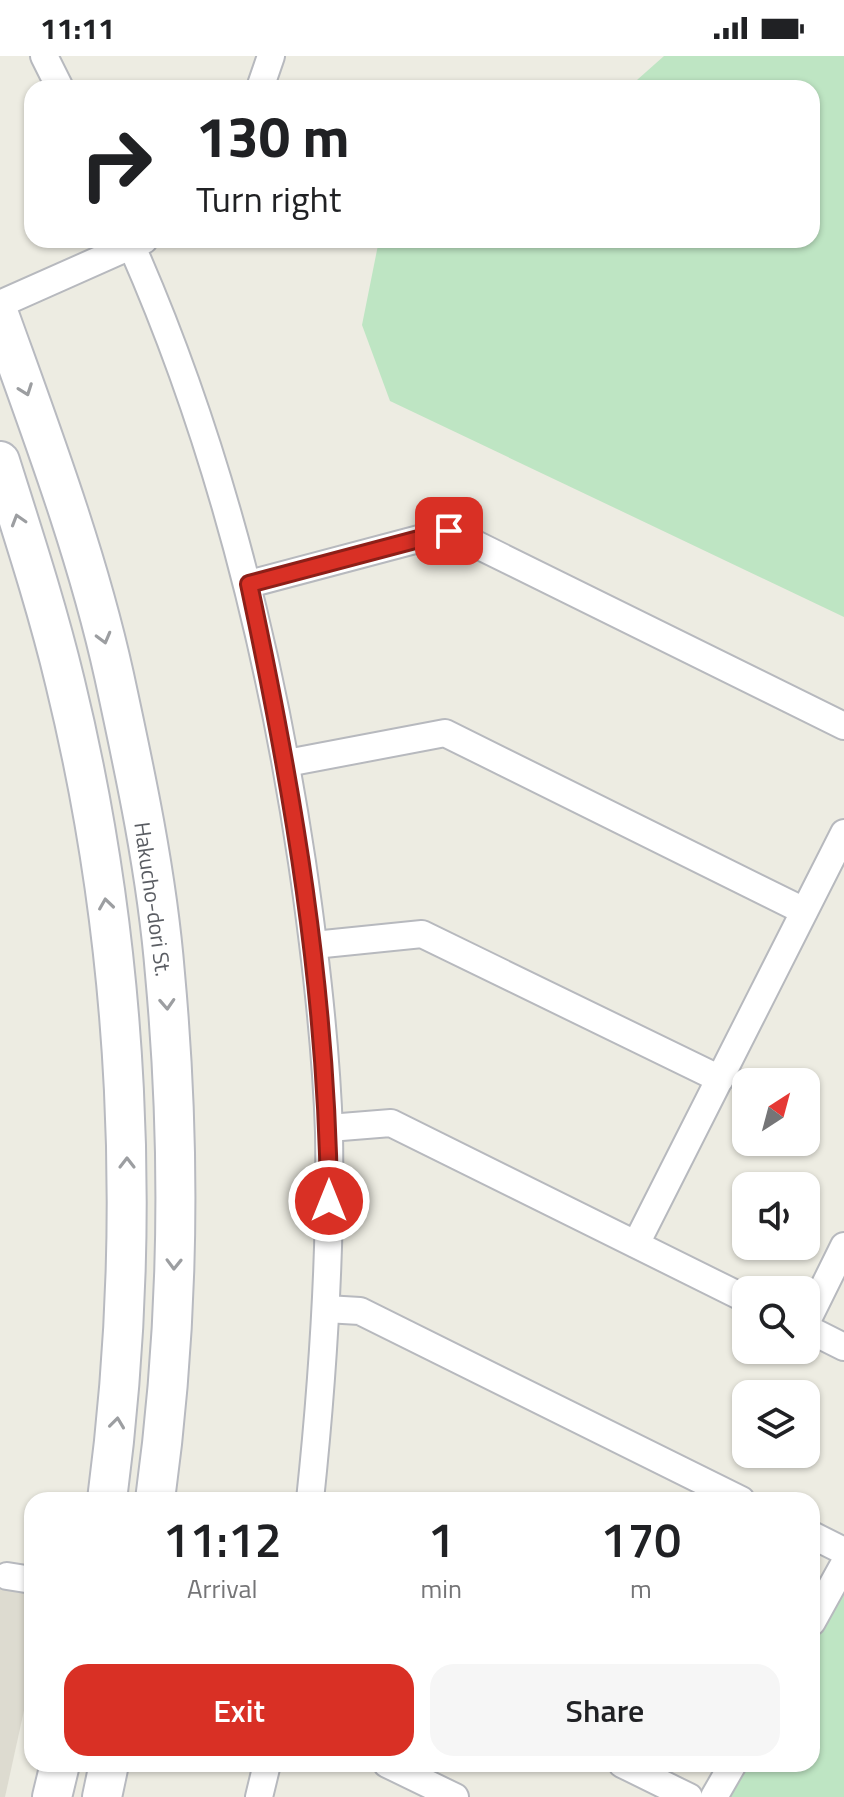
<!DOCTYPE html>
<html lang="en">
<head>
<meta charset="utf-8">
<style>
  body { margin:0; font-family:"Titillium Web",sans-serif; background:#f6f6f6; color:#202124; height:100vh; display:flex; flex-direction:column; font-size:30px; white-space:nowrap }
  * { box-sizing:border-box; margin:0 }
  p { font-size:26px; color:#757577 }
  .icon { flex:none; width:44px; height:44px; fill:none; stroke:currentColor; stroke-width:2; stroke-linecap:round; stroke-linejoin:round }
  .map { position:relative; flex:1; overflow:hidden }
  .drawer { position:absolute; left:24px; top:1436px; width:796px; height:280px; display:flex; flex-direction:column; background:#fff; border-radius:24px; box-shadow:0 2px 6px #0004 }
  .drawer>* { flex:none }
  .top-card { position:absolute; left:24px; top:24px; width:796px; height:168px; border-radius:24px; box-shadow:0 2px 6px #0004; background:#fff; color:#202124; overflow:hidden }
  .needle { width:52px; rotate:36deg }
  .buttons { position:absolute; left:732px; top:1012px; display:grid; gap:16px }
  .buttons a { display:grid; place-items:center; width:88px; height:88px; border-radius:16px; background:#fff; box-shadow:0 2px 6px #0004; font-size:40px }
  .pin { position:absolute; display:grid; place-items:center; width:68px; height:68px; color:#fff; margin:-34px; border-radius:16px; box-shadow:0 4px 12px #0006 }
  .me { position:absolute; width:88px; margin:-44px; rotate:0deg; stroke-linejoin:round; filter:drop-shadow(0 0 6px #0008) }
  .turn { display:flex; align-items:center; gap:28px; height:168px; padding:0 40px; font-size:36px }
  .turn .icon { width:104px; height:104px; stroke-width:2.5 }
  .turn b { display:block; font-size:56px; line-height:68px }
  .eta { display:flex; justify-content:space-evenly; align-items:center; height:136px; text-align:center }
  .eta b { font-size:48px; font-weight:600; line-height:56px }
  .action { display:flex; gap:16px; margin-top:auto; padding:16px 40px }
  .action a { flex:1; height:92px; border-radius:24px; background:#d93025; color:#fff; font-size:32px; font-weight:600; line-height:92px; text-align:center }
  .action a+a { background:#f6f6f6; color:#202124 }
  .status { display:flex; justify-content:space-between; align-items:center; height:56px; padding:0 40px; background:#fff; direction:ltr }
  .status svg { height:22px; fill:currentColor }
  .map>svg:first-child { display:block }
  .education { fill:#dddbd0 }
  .green { fill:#bee5c3 }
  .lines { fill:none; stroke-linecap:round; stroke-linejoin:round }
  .street-casing { stroke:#b7b9be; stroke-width:30 }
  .secondary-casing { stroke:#b8bac0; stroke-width:42 }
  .street { stroke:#fff; stroke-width:26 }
  .secondary { stroke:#fff; stroke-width:38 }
  .oneway { stroke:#9c9ea1 }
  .route-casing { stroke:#8d1f18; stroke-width:20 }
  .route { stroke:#d93025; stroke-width:14 }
  .labels { text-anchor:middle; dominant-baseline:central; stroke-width:7; stroke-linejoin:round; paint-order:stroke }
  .street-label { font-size:22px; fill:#5a5d63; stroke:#fff }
</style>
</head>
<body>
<div class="status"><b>11:11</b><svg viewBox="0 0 49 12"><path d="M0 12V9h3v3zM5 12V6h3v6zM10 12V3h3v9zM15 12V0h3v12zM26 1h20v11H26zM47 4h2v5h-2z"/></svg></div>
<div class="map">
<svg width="844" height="1741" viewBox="0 0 844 1741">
  <rect width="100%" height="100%" fill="#edece2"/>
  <!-- education -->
  <path class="education" d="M0 1526 32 1530V1618L5 1741H0Z"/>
  <!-- green -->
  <g class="green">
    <path d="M664 0H844V561L390 345 362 269 379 184H812V32H628Z"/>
    <path d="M844 1532V1741H730L748 1708H812V1591Z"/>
  </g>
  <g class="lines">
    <defs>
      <g id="street">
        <path d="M44 0 60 32"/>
        <path d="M260 32 271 0"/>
        <path d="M129 184C217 381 270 593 302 806 315 895 326 986 329 1076 331 1199 323 1321 310 1444"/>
        <path d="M0 248 144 184"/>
        <path d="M249 528 449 475 844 670"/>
        <path d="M287 707 445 677 804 855"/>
        <path d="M314 889 422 878 720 1023"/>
        <path d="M329 1072 391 1067 746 1243"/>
        <path d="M636 1188 844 777"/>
        <path d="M326 1253 360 1255 741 1444"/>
        <path d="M806 1267 844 1190"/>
        <path d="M806 1272 844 1291"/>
        <path d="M812 1479 844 1495"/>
        <path d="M7 1520 32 1524"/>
        <path d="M812 1566 844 1508"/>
        <path d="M387 1708 455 1741"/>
        <path d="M622 1708 689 1741"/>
        <path d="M259 1741 267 1708"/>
        <path d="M714 1741 733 1708"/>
      </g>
      <g id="secondary">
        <path d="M0 261C42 378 87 497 114 619 135 716 157 818 165 918 181 1092 179 1270 155 1444"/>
        <path d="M0 405C23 478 47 551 65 626 130 892 143 1172 107 1444"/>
        <path d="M52 1741 60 1708"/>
        <path d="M102 1741 109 1708"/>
      </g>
    </defs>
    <!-- street casing -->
    <use href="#street" class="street-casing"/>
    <!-- secondary casing -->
    <use href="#secondary" class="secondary-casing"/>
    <!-- street -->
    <use href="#street" class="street"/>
    <!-- secondary -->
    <use href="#secondary" class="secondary"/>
  </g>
  <!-- one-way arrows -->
  <defs><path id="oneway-chevron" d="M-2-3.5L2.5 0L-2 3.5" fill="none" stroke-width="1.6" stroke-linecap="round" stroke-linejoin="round" transform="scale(2)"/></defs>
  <g class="oneway">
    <use href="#oneway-chevron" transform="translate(26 334) rotate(70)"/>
    <use href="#oneway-chevron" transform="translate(18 464) rotate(-107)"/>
    <use href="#oneway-chevron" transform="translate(104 582) rotate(75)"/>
    <use href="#oneway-chevron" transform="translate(106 848) rotate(-98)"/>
    <use href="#oneway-chevron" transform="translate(167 948) rotate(87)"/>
    <use href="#oneway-chevron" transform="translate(127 1107) rotate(-90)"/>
    <use href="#oneway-chevron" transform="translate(174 1208) rotate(91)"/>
    <use href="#oneway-chevron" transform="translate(117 1367) rotate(-83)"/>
  </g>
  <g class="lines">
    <defs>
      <path id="route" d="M329 1145C327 933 293 734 249 528L449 475"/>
    </defs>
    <!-- route casing -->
    <use href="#route" class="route-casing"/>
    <!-- route -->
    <use href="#route" class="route"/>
  </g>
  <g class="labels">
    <!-- street labels -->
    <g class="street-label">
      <text transform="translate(153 843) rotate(82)">Hakucho-dori St.</text>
    </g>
  </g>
</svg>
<div class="buttons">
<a><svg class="needle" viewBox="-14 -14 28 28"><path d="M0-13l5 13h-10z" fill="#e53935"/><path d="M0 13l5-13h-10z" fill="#757577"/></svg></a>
<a><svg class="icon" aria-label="sound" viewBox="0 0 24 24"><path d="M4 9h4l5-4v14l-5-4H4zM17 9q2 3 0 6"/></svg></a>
<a><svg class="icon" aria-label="search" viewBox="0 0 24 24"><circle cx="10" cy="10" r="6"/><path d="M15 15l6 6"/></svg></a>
<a><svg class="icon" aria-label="layers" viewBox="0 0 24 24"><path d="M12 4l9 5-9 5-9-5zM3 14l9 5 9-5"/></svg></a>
</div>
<div class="pin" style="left:449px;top:475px;background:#d93025"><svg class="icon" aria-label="arrive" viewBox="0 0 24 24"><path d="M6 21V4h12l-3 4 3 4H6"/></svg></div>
<svg class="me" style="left:329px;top:1145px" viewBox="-20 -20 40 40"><circle r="17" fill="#d93025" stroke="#fff" stroke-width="3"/><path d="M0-11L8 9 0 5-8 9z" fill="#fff"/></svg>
<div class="top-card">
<div class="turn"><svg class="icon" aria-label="right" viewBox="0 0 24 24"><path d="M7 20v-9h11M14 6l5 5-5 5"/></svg><div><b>130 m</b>Turn right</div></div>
</div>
<section class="drawer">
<div class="eta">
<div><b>11:12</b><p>Arrival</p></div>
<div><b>1</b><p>min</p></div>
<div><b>170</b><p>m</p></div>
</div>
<div class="action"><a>Exit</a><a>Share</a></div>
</section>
</div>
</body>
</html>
